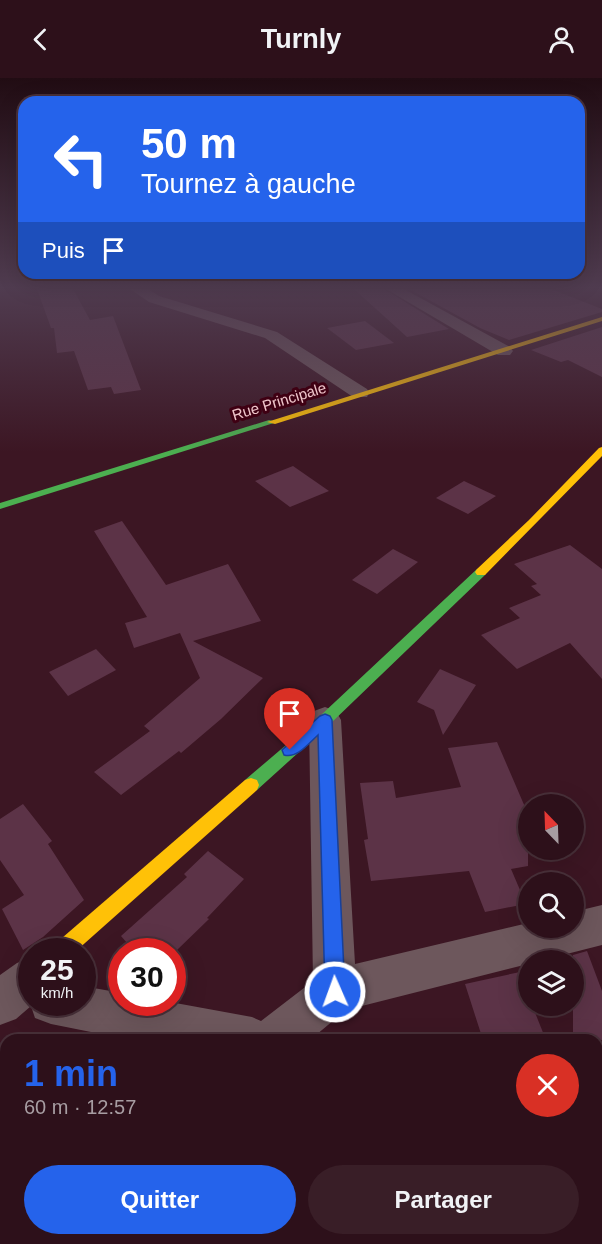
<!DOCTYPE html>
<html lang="fr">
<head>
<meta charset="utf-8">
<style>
  body { margin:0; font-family:Helvetica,sans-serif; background:#391e27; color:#f1f3f6; height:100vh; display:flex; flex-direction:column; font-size:22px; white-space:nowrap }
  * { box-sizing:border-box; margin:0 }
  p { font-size:20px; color:#a79da2 }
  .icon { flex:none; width:33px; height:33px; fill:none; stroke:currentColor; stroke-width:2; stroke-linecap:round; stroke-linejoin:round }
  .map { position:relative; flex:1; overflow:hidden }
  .side { position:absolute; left:0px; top:956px; width:603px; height:212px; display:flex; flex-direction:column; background:#2d101a; border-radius:18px 18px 0 0; box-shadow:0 6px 24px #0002,0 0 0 2px #483039 }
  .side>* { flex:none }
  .banner { position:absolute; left:18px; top:18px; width:567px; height:183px; border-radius:18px; box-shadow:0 6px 24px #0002,0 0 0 2px #483039; background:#2563eb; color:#fff; overflow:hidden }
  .needle { width:39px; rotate:337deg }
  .controls { position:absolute; left:518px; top:716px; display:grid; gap:12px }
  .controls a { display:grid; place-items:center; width:66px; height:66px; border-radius:50%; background:#2d101a; box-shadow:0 6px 24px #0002,0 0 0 2px #483039; font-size:30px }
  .speed { position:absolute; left:18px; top:860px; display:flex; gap:12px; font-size:30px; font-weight:700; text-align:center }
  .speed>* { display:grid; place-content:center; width:78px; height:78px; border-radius:50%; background:#2d101a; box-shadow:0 6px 24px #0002,0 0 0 2px #483039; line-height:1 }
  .speed small { font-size:15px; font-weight:400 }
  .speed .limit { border:9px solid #d22; background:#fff; color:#111 }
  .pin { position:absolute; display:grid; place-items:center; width:51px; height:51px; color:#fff; margin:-62px -26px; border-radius:50% 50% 50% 0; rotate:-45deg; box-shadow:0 0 6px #0007 }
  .pin .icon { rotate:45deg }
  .me { position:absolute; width:66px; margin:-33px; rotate:358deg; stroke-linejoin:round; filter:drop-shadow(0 0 4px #0008) }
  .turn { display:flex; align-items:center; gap:21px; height:126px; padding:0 24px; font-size:27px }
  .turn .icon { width:78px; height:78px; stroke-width:2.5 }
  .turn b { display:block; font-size:42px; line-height:51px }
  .then { display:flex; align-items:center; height:57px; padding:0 24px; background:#0003; gap:12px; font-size:22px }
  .round { display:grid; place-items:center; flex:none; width:63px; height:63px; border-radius:32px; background:#391e27 }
  .summary { display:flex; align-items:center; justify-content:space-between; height:102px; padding:0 24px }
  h1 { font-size:36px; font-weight:700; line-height:45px; color:#2563eb }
  .primary-button { display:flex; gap:12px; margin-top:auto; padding:12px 24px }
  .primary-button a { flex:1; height:69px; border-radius:36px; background:#2563eb; color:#fff; font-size:24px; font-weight:700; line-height:69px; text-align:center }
  .primary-button a+a { background:#391e27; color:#f1f3f6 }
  header { display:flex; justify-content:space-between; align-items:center; height:78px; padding:0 24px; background:#2d101a; font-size:27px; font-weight:700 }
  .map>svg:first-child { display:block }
  .building { fill:#5c3347 }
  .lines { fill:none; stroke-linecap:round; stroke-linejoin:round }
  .street { fill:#6d575c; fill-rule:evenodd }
  .fast { fill:#4caf50; fill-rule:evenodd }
  .slow { fill:#ffc107; fill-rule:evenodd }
  .route { fill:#2563eb; stroke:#184099; stroke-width:1.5 }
  .labels { text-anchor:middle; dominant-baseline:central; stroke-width:6; stroke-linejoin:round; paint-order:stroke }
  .far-street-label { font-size:15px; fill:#f0c6cc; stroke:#3f0013 }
</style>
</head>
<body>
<header><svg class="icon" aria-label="back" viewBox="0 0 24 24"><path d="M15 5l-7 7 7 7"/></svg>Turnly<svg class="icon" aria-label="person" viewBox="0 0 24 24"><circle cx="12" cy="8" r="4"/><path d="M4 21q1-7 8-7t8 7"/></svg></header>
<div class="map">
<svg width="602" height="1166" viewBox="0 0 602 1166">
  <rect width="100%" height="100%" fill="#3c1623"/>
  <!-- building -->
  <g class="building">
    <path d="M37 211H73L90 242 113 238 141 312 114 316 111 309 88 312 74 273 57 275 54 250H51Z"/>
    <path d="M354 211H384L449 251 407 259Z"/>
    <path d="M409 211H551L602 231V234L509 262 480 250Z"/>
    <path d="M365 243 394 265 356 272 327 250Z"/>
    <path d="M602 249V299L568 282 561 284 531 272Z"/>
    <path d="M293 388 329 413 290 429 255 403Z"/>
    <path d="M464 403 496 418 468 436 436 420Z"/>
    <path d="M122 443 166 507 228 486 261 543 193 563 263 600 221 641 181 675 179 673 121 717 94 694 150 653 144 648 200 600 180 555 134 570 125 545 147 539 94 453Z"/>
    <path d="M570 467 602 491V601L570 565 517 591 481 557 520 540 509 530 541 517 531 508 537 506 514 486Z"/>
    <path d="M393 471 418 484 377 516 352 502Z"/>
    <path d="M96 571 116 592 68 618 49 594Z"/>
    <path d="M440 591 476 607 443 657 434 632 417 624Z"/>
    <path d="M497 664 528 736V788L511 791 526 826 485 834 469 793 371 803 364 762 368 761 360 705 393 703 396 720 461 709 448 670Z"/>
    <path d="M23 726 52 763 48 766 84 822 43 859 23 872 2 831 24 817 0 782V741Z"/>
    <path d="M208 773 244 801 207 840 209 841 176 873H134L121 858 187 799 184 796Z"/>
    <path d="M587 873 602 913V962H573V877Z"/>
    <path d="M520 894 528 916V927H532L546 962H483L465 906Z"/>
  </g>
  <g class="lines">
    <!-- street -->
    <g class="street">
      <path d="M130 211H148L159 218 277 254 367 311 369 315 367 319H353L265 260 149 224Z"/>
      <path d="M386 211H404L510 269 513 273 510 277H498Z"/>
      <path d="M325 629 336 633 341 642 355 886 528 845V849H573V834L602 827V867L543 882H528V886L346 932 310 962H131L51 946 35 940 31 928 16 941 0 947V897L17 885 32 879V924H82V908L122 915V924H170L252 939 261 943 313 903 309 642 314 633Z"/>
    </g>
    <!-- fast -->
    <g class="fast">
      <path d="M269 342 277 344 0 431V425Z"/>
      <path d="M481 490 485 491 487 494 485 497 330 646 257 712 251 714 245 712 243 707 245 702 320 638 477 491Z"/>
    </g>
    <!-- slow -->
    <g class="slow">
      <path d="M602 239V243L275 346 267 344Z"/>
      <path d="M602 369V378L485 497H477L475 494 477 491 529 442 599 370Z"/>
      <path d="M251 700 257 702 259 707 257 712 76 873H53L55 866 245 702Z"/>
    </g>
  </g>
  <!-- sky -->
  <linearGradient id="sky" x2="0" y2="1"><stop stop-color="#210c13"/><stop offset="0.56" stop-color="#503c50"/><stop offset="1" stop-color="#503c50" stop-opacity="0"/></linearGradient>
  <rect width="602" height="374" fill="url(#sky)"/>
  <!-- route -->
  <path class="route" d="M325 636 330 638 332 642 345 914 342 921 335 923 328 921 325 914 318 657C309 665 297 681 284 677L282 672 320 638Z"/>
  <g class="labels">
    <!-- far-street labels -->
    <g class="far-street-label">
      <text transform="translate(279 323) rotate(-17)">Rue Principale</text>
    </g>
  </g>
</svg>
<div class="controls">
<a><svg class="needle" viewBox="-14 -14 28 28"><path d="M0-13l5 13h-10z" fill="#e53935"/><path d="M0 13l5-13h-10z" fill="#a79da2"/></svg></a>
<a><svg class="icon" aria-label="search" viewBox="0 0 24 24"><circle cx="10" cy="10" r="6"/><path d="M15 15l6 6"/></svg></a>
<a><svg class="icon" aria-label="layers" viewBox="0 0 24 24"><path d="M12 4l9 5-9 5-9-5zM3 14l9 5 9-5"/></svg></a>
</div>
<div class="speed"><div>25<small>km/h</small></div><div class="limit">30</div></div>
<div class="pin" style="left:290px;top:672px;background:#d93025"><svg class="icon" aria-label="arrive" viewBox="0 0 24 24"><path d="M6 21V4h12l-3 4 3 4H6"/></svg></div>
<svg class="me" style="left:335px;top:914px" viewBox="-20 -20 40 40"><circle r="17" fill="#2563eb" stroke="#fff" stroke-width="3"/><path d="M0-11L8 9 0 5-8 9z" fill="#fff"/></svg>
<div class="banner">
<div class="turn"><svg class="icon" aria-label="left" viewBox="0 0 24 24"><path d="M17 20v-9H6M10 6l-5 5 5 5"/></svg><div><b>50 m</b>Tournez à gauche</div></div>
<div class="then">Puis<svg class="icon" aria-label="arrive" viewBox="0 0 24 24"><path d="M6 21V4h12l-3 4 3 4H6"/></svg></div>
</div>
<section class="side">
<div class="summary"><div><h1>1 min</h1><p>60 m · 12:57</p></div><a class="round" style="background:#d93025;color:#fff"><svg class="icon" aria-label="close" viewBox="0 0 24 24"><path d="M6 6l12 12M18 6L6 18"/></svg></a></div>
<div class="primary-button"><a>Quitter</a><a>Partager</a></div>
</section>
</div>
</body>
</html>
